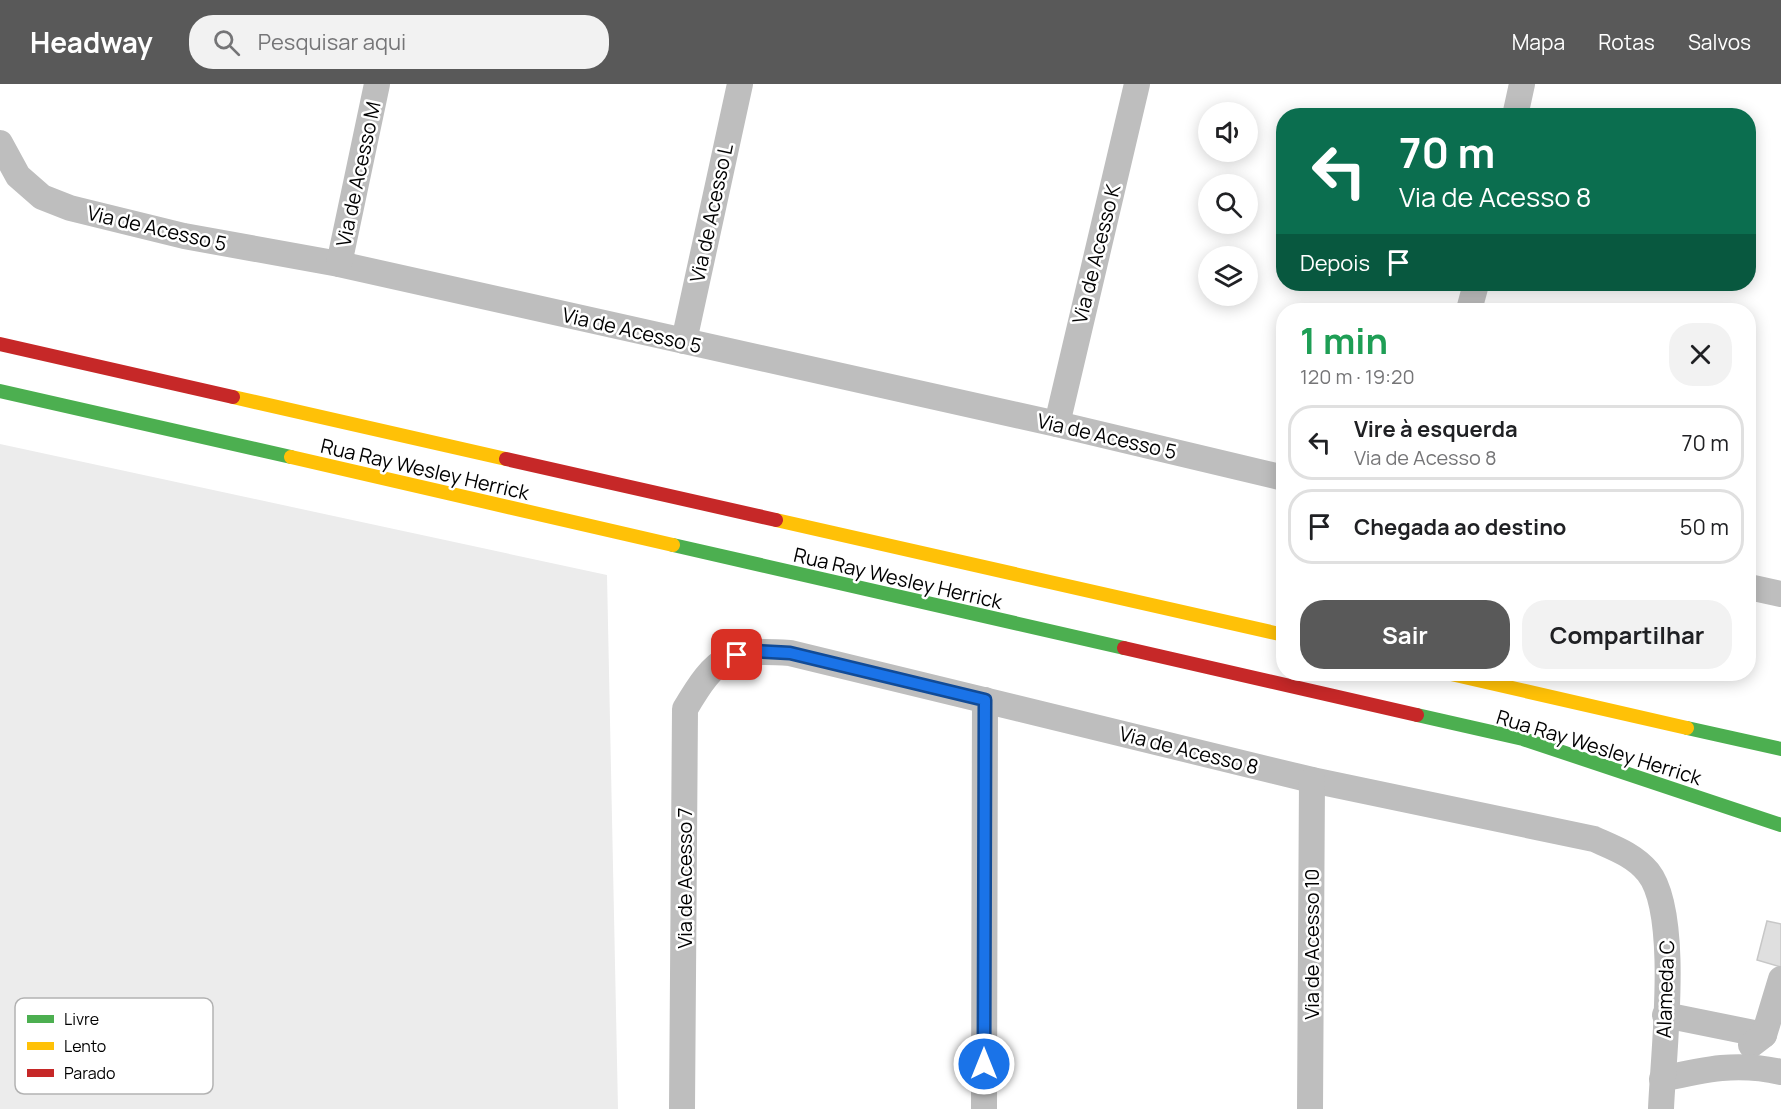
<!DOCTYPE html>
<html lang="pt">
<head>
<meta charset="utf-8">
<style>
  body { margin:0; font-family:Manrope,sans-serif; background:#f2f2f2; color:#202124; height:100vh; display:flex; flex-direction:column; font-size:22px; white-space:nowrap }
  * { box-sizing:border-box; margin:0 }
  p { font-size:20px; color:#757577 }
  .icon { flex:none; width:33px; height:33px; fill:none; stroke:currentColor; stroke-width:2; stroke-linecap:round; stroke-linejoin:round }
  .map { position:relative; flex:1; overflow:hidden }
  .panel { position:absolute; left:1276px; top:219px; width:480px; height:378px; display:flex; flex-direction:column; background:#fff; border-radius:24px; box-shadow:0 3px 15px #0003 }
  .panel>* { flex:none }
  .banner { position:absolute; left:1276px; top:24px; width:480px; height:183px; border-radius:24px; box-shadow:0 3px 15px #0003; background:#0b6e4f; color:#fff; overflow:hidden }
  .buttons { position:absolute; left:1198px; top:18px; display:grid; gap:12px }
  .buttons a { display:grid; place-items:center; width:60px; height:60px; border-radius:50%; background:#fff; box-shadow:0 3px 15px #0003; font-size:30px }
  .pin { position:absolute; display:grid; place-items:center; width:51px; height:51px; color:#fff; margin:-26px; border-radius:12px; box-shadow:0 3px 9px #0006 }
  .me { position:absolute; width:66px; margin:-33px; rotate:0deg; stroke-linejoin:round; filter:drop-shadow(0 0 4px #0008) }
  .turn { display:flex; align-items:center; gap:21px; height:126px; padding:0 24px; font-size:27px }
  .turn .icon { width:78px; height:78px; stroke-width:2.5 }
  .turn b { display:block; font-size:42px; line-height:51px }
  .then { display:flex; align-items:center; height:57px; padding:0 24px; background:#0003; gap:12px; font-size:22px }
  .round { display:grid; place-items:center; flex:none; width:63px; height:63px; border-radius:24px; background:#f2f2f2 }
  .head { display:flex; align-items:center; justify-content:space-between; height:102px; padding:0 24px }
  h1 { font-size:36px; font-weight:700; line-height:45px; color:#1e9e55 }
  .button { display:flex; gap:12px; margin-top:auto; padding:12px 24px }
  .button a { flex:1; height:69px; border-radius:24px; background:#595959; color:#fff; font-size:24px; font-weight:700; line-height:69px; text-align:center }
  .button a+a { background:#f2f2f2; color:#202124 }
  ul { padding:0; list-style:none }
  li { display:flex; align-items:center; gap:18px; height:75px; margin:0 12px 9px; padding:0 12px; border:3px solid #e0e0e0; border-radius:24px }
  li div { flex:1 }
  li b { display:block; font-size:22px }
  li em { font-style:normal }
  header { display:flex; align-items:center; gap:36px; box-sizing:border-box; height:84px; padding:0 30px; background:#595959; color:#fff }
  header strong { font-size:28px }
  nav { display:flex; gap:33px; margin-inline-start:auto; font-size:21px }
  .search { width:420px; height:54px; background:#f2f2f2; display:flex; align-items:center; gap:15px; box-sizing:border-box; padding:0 21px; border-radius:24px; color:#757577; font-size:22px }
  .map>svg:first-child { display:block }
  .green { fill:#ececec }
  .building { fill:#dfdfdf; stroke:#c7c7c7; stroke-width:1.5 }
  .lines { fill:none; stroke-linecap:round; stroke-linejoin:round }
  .street { stroke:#bebebe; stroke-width:26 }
  .fast { stroke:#4caf50; stroke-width:14 }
  .slow { stroke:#ffc107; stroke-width:14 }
  .jam { stroke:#c62828; stroke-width:14 }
  .route-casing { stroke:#114b97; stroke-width:15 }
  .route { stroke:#1a73e8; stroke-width:10 }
  .labels { text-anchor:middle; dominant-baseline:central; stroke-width:5; stroke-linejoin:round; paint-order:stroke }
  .street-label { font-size:20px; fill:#000; stroke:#fff }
  .key { fill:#fff; stroke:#b2b2b2; stroke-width:1.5 }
  .key-label { font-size:16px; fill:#000 }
</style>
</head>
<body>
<header>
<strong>Headway</strong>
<div class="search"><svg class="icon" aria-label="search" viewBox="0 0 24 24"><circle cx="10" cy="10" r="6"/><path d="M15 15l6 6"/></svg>Pesquisar aqui</div>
<nav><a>Mapa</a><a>Rotas</a><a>Salvos</a></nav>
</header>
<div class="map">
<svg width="1781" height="1025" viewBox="0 0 1781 1025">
  <rect width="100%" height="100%" fill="#fff"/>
  <!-- green -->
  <path class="green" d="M0 360 607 491 618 1025H0Z"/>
  <!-- building -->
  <path class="building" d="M1767 837 1781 840V883L1757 876Z"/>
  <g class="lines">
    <!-- street -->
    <g class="street">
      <path d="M1515 32 1522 0"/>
      <path d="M0 59 18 92 42 113 70 124 184 152 339 180 1057 340 1284 394"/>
      <path d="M339 180 377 0"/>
      <path d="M1469 226 1476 200"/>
      <path d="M684 257 740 0"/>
      <path d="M1057 340 1137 0"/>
      <path d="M1749 503 1781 510"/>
      <path d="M1665 931 1764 951"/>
      <path d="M1751 961 1764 951 1781 895"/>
      <path d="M1662 995C1706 985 1737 978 1781 988"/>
      <path d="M682 1025 685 625C717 571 728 565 790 569L1312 696 1594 755C1614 764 1634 771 1648 788 1681 829 1663 971 1661 1025"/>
      <path d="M984 1025 985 616"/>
      <path d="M1310 1025 1312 696"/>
    </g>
    <!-- fast -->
    <g class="fast">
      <path d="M0 307 291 373"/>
      <path d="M673 461 1124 564"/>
      <path d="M1417 631 1523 655 1781 741"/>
      <path d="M1687 644 1781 665"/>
    </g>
    <!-- slow -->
    <g class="slow">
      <path d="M233 313 506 375"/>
      <path d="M291 373 673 461"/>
      <path d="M776 436 1284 551"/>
      <path d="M1451 590 1687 644"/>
    </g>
    <!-- jam -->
    <g class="jam">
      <path d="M0 260 233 313"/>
      <path d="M506 375 776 436"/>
      <path d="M1124 564 1417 631"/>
    </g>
  </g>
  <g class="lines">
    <defs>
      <path id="route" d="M737 571 753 567 790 569 985 616 984 980"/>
    </defs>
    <!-- route casing -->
    <use href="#route" class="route-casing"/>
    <!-- route -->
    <use href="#route" class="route"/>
  </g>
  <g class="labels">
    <!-- street labels -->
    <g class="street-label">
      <text transform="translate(358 90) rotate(-78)">Via de Acesso M</text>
      <text transform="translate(711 129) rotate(-78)">Via de Acesso L</text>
      <text transform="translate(157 144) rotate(13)">Via de Acesso 5</text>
      <text transform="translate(1096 170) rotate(-76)">Via de Acesso K</text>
      <text transform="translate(632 246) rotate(13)">Via de Acesso 5</text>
      <text transform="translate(1107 352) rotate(13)">Via de Acesso 5</text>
      <text transform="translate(425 385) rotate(13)">Rua Ray Wesley Herrick</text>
      <text transform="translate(898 494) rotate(13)">Rua Ray Wesley Herrick</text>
      <text transform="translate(1599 663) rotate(17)">Rua Ray Wesley Herrick</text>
      <text transform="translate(1189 666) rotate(14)">Via de Acesso 8</text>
      <text transform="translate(684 794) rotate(-90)">Via de Acesso 7</text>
      <text transform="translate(1311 860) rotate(-90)">Via de Acesso 10</text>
      <text transform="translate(1665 905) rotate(-88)">Alameda C</text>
    </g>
  </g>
  <!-- legend -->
  <rect x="15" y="914" width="198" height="96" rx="9" class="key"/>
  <rect x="27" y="931" width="27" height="8" fill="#4caf50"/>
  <rect x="27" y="958" width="27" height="8" fill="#ffc107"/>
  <rect x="27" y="985" width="27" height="8" fill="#c62828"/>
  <g class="key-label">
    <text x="64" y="941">Livre</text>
    <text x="64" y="968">Lento</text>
    <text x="64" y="995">Parado</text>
  </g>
</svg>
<div class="buttons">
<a><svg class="icon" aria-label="sound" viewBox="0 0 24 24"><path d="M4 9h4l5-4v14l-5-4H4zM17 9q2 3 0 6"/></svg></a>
<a><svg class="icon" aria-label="search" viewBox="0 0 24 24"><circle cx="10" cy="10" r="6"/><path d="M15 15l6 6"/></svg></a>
<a><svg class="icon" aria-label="layers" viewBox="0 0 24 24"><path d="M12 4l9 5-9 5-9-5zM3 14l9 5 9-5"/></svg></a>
</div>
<div class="pin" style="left:737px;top:571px;background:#d93025"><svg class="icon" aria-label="arrive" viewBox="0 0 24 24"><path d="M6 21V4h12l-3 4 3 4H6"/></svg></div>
<svg class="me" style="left:984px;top:980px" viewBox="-20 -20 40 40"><circle r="17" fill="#1a73e8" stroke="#fff" stroke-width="3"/><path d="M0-11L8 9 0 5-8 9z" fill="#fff"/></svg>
<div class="banner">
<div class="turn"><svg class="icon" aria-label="left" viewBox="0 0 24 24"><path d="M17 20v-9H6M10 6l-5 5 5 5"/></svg><div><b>70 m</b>Via de Acesso 8</div></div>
<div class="then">Depois<svg class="icon" aria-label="arrive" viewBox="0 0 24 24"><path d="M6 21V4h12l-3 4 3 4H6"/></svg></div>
</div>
<section class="panel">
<div class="head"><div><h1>1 min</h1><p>120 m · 19:20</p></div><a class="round"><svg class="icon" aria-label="close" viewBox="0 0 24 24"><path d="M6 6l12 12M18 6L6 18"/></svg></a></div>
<ul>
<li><svg class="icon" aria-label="left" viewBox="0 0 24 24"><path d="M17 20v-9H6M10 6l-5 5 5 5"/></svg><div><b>Vire à esquerda</b><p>Via de Acesso 8</p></div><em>70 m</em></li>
<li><svg class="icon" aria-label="arrive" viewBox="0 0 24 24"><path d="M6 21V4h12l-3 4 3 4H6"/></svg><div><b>Chegada ao destino</b></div><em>50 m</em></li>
</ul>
<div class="button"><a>Sair</a><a>Compartilhar</a></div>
</section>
</div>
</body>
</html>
